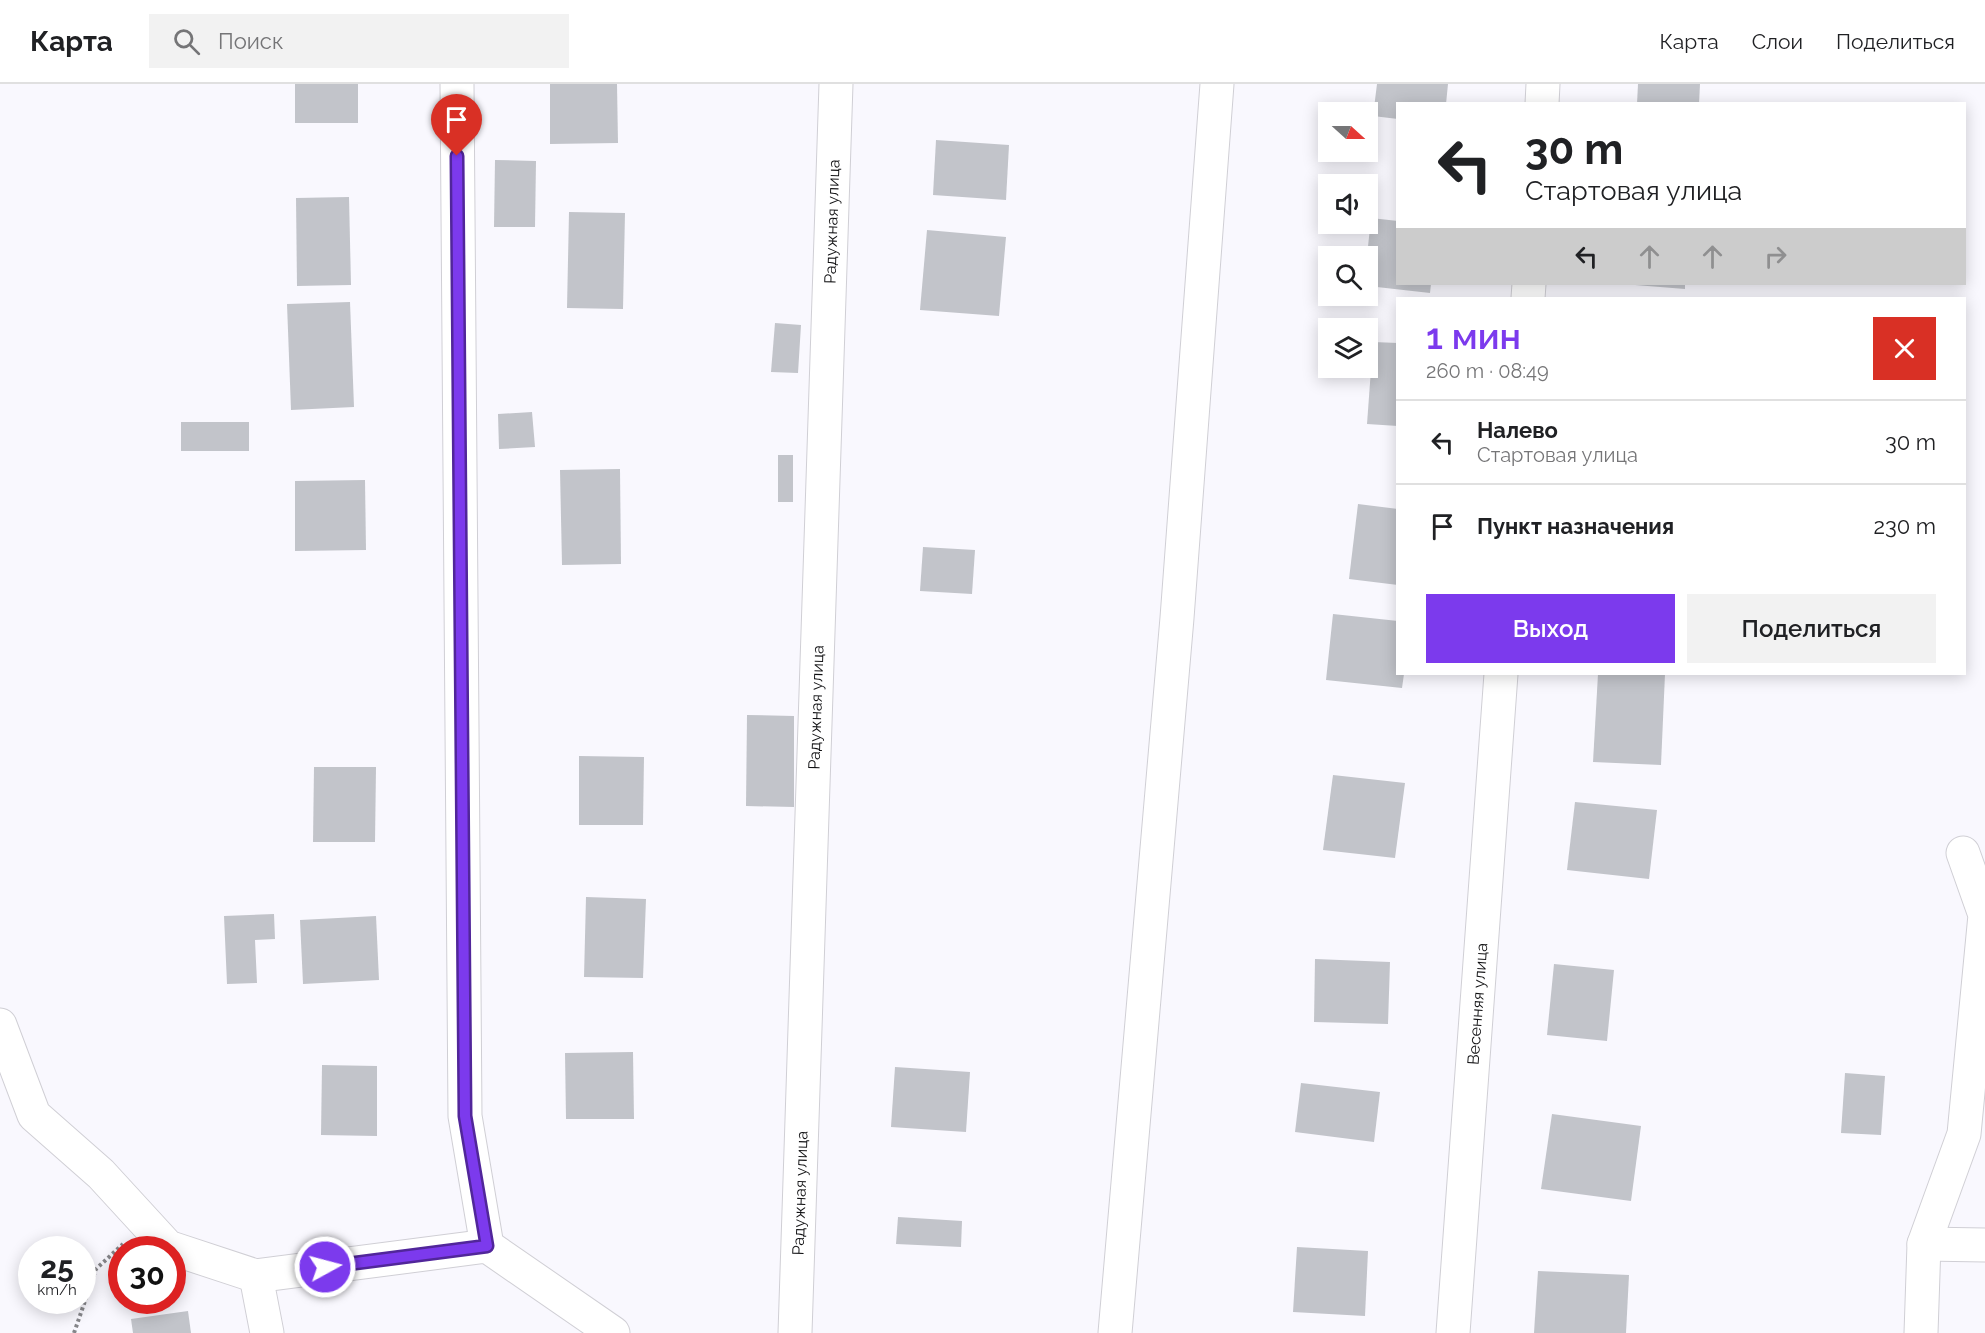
<!DOCTYPE html>
<html lang="ru">
<head>
<meta charset="utf-8">
<style>
  body { margin:0; font-family:Raleway,sans-serif; background:#f2f2f2; color:#202124; height:100vh; display:flex; flex-direction:column; font-size:22px; white-space:nowrap }
  * { box-sizing:border-box; margin:0 }
  p { font-size:20px; color:#757577 }
  .icon { flex:none; width:33px; height:33px; fill:none; stroke:currentColor; stroke-width:2; stroke-linecap:round; stroke-linejoin:round }
  .map { position:relative; flex:1; overflow:hidden }
  .side { position:absolute; left:1396px; top:213px; width:570px; height:378px; display:flex; flex-direction:column; background:#fff; border-radius:0px; box-shadow:0 3px 15px #0003 }
  .side>* { flex:none }
  .guide { position:absolute; left:1396px; top:18px; width:570px; height:183px; border-radius:0px; box-shadow:0 3px 15px #0003; background:#fff; color:#202124; overflow:hidden }
  .needle { width:39px; rotate:111deg }
  .buttons { position:absolute; left:1318px; top:18px; display:grid; gap:12px }
  .buttons a { display:grid; place-items:center; width:60px; height:60px; border-radius:0px; background:#fff; box-shadow:0 3px 15px #0003; font-size:30px }
  .speed { position:absolute; left:18px; top:1152px; display:flex; gap:12px; font-size:30px; font-weight:700; text-align:center }
  .speed>* { display:grid; place-content:center; width:78px; height:78px; border-radius:50%; background:#fff; box-shadow:0 3px 15px #0003; line-height:1 }
  .speed small { font-size:15px; font-weight:400 }
  .speed .limit { border:9px solid #d22; background:#fff; color:#111 }
  .pin { position:absolute; display:grid; place-items:center; width:51px; height:51px; color:#fff; margin:-62px -26px; border-radius:50% 50% 50% 0; rotate:-45deg; box-shadow:0 0 6px #0007 }
  .pin .icon { rotate:45deg }
  .me { position:absolute; width:66px; margin:-33px; rotate:83deg; stroke-linejoin:round; filter:drop-shadow(0 0 4px #0008) }
  .turn { display:flex; align-items:center; gap:21px; height:126px; padding:0 30px; font-size:27px }
  .turn .icon { width:78px; height:78px; stroke-width:2.5 }
  .turn b { display:block; font-size:42px; line-height:51px }
  .lanes { display:flex; align-items:center; height:57px; padding:0 30px; background:#0003; justify-content:center; gap:30px; direction:ltr }
  .lanes .off { opacity:.35 }
  .round { display:grid; place-items:center; flex:none; width:63px; height:63px; border-radius:0px; background:#f2f2f2 }
  .summary { display:flex; align-items:center; justify-content:space-between; height:102px; padding:0 30px }
  h1 { font-size:36px; font-weight:600; line-height:45px; color:#7c3aed }
  .cta { display:flex; gap:12px; margin-top:auto; padding:12px 30px }
  .cta a { flex:1; height:69px; border-radius:0px; background:#7c3aed; color:#fff; font-size:24px; font-weight:600; line-height:69px; text-align:center }
  .cta a+a { background:#f2f2f2; color:#202124 }
  ul { padding:0; list-style:none }
  li { display:flex; align-items:center; gap:18px; height:84px; padding:0 30px; border-top:2px solid #e0e0e0 }
  li div { flex:1 }
  li b { display:block; font-size:22px }
  li em { font-style:normal }
  header { display:flex; align-items:center; gap:36px; box-sizing:border-box; height:84px; padding:0 30px; background:#fff; border-bottom:2px solid #e0e0e0 }
  header strong { font-size:28px }
  nav { display:flex; gap:33px; margin-inline-start:auto; font-size:21px }
  .search { width:420px; height:54px; background:#f2f2f2; display:flex; align-items:center; gap:15px; box-sizing:border-box; padding:0 21px; border-radius:0px; color:#757577; font-size:22px }
  .map>svg:first-child { display:block }
  .building { fill:#c2c4ca }
  .lines { fill:none; stroke-linecap:round; stroke-linejoin:round }
  .minor-casing { stroke:#d0cfd5; stroke-width:35 }
  .path { stroke:#86868a; stroke-width:4; stroke-dasharray:3 3; stroke-linecap:butt }
  .minor { stroke:#fff; stroke-width:33 }
  .route-casing { stroke:#51269a; stroke-width:15 }
  .route { stroke:#7c3aed; stroke-width:10 }
  .labels { text-anchor:middle; dominant-baseline:central; stroke-width:4.5; stroke-linejoin:round; paint-order:stroke }
  .street-label { font-size:16px; fill:#0f0f11; stroke:#fff }
</style>
</head>
<body>
<header>
<strong>Карта</strong>
<div class="search"><svg class="icon" aria-label="search" viewBox="0 0 24 24"><circle cx="10" cy="10" r="6"/><path d="M15 15l6 6"/></svg>Поиск</div>
<nav><a>Карта</a><a>Слои</a><a>Поделиться</a></nav>
</header>
<div class="map">
<svg width="1985" height="1249" viewBox="0 0 1985 1249">
  <rect width="100%" height="100%" fill="#f9f8fe"/>
  <!-- building -->
  <g class="building">
    <rect x="295" y="0" width="63" height="39"/>
    <path d="M550 0H617L618 59 550 60Z"/>
    <path d="M1377 0H1448L1446 20H1398V35L1373 32Z"/>
    <path d="M1638 0H1700L1699 20H1637Z"/>
    <path d="M936 56 1009 61 1006 116 933 111Z"/>
    <path d="M495 76 536 77 535 143H494Z"/>
    <path d="M349 113 351 201 297 202 296 114Z"/>
    <path d="M569 128 625 129 623 225 567 224Z"/>
    <path d="M1371 134 1398 137V200H1431L1430 209 1368 202 1367 172Z"/>
    <path d="M927 146 1006 153 999 232 920 226Z"/>
    <path d="M1635 200H1685V205L1635 201Z"/>
    <path d="M350 218 354 323 291 326 287 220Z"/>
    <path d="M775 239 801 241 798 289 771 288Z"/>
    <path d="M1373 258 1398 259V342L1367 340Z"/>
    <path d="M532 328 535 363 499 365 498 330Z"/>
    <rect x="181" y="338" width="68" height="29"/>
    <rect x="778" y="371" width="15" height="47"/>
    <path d="M620 385 621 480 562 481 560 386Z"/>
    <path d="M365 396 366 466 295 467V397Z"/>
    <path d="M1358 420 1398 425V501L1349 495Z"/>
    <path d="M923 463 975 466 972 510 920 507Z"/>
    <path d="M1333 530 1398 537V590H1404L1402 604 1326 596Z"/>
    <path d="M1598 590H1665L1661 681 1593 678Z"/>
    <path d="M747 631 794 632V723L746 722Z"/>
    <path d="M579 672 644 673 643 741H579Z"/>
    <path d="M314 683H376L375 758H313Z"/>
    <path d="M1333 691 1405 699 1395 774 1323 766Z"/>
    <path d="M1575 718 1657 726 1649 795 1567 786Z"/>
    <path d="M586 813 646 815 643 894 584 893Z"/>
    <path d="M274 830 275 855 255 856 257 899 227 900 224 832Z"/>
    <path d="M376 832 379 896 303 900 300 836Z"/>
    <path d="M1315 875 1390 878 1388 940 1314 938Z"/>
    <path d="M1554 880 1614 886 1607 957 1547 951Z"/>
    <path d="M633 968 634 1035H566L565 969Z"/>
    <path d="M322 981 377 982V1052L321 1051Z"/>
    <path d="M895 983 970 988 966 1048 891 1043Z"/>
    <path d="M1845 989 1885 992 1881 1051 1841 1049Z"/>
    <path d="M1301 999 1380 1008 1374 1058 1295 1048Z"/>
    <path d="M1552 1030 1641 1042 1631 1117 1541 1105Z"/>
    <path d="M898 1133 962 1137 961 1163 896 1160Z"/>
    <path d="M1297 1163 1368 1167 1365 1232 1293 1228Z"/>
    <path d="M1538 1187 1629 1191 1626 1249H1534Z"/>
    <path d="M188 1227 191 1249H133L131 1235Z"/>
  </g>
  <g class="lines">
    <defs>
      <g id="minor">
        <path d="M457 0 465 1032 487 1162"/>
        <path d="M1542 20 1543 0"/>
        <path d="M1528 214 1529 200"/>
        <path d="M0 941 34 1031 101 1090 168 1163 256 1192 487 1162 613 1249"/>
        <path d="M1924 1160 1985 1161"/>
        <path d="M256 1192 267 1249"/>
        <path id="s1" d="M795 1249 836 0"/>
        <path d="M1115 1249 1177 534 1217 0"/>
        <path id="s2" d="M1453 1249 1501 590"/>
        <path d="M1921 1249 1924 1160 1964 1050 1985 831 1963 769"/>
      </g>
    </defs>
    <!-- minor casing -->
    <use href="#minor" class="minor-casing"/>
    <!-- path -->
    <path class="path" d="M74 1249 96 1185 123 1160"/>
    <!-- minor -->
    <use href="#minor" class="minor"/>
  </g>
  <g class="lines">
    <defs>
      <path id="route" d="M325 1183 487 1162 465 1032 457 72"/>
    </defs>
    <!-- route casing -->
    <use href="#route" class="route-casing"/>
    <!-- route -->
    <use href="#route" class="route"/>
  </g>
  <g class="labels">
    <!-- street labels -->
    <g class="street-label">
      <text stroke="none"><textPath href="#s1" startOffset="1112">Радужная улица</textPath></text>
      <text stroke="none"><textPath href="#s1" startOffset="626">Радужная улица</textPath></text>
      <text stroke="none"><textPath href="#s2" startOffset="330">Весенняя улица</textPath></text>
      <text stroke="none"><textPath href="#s1" startOffset="140">Радужная улица</textPath></text>
    </g>
  </g>
</svg>
<div class="buttons">
<a><svg class="needle" viewBox="-14 -14 28 28"><path d="M0-13l5 13h-10z" fill="#e53935"/><path d="M0 13l5-13h-10z" fill="#757577"/></svg></a>
<a><svg class="icon" aria-label="sound" viewBox="0 0 24 24"><path d="M4 9h4l5-4v14l-5-4H4zM17 9q2 3 0 6"/></svg></a>
<a><svg class="icon" aria-label="search" viewBox="0 0 24 24"><circle cx="10" cy="10" r="6"/><path d="M15 15l6 6"/></svg></a>
<a><svg class="icon" aria-label="layers" viewBox="0 0 24 24"><path d="M12 4l9 5-9 5-9-5zM3 14l9 5 9-5"/></svg></a>
</div>
<div class="speed"><div>25<small>km/h</small></div><div class="limit">30</div></div>
<div class="pin" style="left:457px;top:72px;background:#d93025"><svg class="icon" aria-label="arrive" viewBox="0 0 24 24"><path d="M6 21V4h12l-3 4 3 4H6"/></svg></div>
<svg class="me" style="left:325px;top:1183px" viewBox="-20 -20 40 40"><circle r="17" fill="#7c3aed" stroke="#fff" stroke-width="3"/><path d="M0-11L8 9 0 5-8 9z" fill="#fff"/></svg>
<div class="guide">
<div class="turn"><svg class="icon" aria-label="left" viewBox="0 0 24 24"><path d="M17 20v-9H6M10 6l-5 5 5 5"/></svg><div><b>30 m</b>Стартовая улица</div></div>
<div class="lanes"><svg class="icon" aria-label="left" viewBox="0 0 24 24"><path d="M17 20v-9H6M10 6l-5 5 5 5"/></svg><svg class="icon off" aria-label="ahead" viewBox="0 0 24 24"><path d="M12 20V5M6 11l6-6 6 6"/></svg><svg class="icon off" aria-label="ahead" viewBox="0 0 24 24"><path d="M12 20V5M6 11l6-6 6 6"/></svg><svg class="icon off" aria-label="right" viewBox="0 0 24 24"><path d="M7 20v-9h11M14 6l5 5-5 5"/></svg></div>
</div>
<section class="side">
<div class="summary"><div><h1>1 мин</h1><p>260 m · 08:49</p></div><a class="round" style="background:#d93025;color:#fff"><svg class="icon" aria-label="close" viewBox="0 0 24 24"><path d="M6 6l12 12M18 6L6 18"/></svg></a></div>
<ul>
<li><svg class="icon" aria-label="left" viewBox="0 0 24 24"><path d="M17 20v-9H6M10 6l-5 5 5 5"/></svg><div><b>Налево</b><p>Стартовая улица</p></div><em>30 m</em></li>
<li><svg class="icon" aria-label="arrive" viewBox="0 0 24 24"><path d="M6 21V4h12l-3 4 3 4H6"/></svg><div><b>Пункт назначения</b></div><em>230 m</em></li>
</ul>
<div class="cta"><a>Выход</a><a>Поделиться</a></div>
</section>
</div>
</body>
</html>
